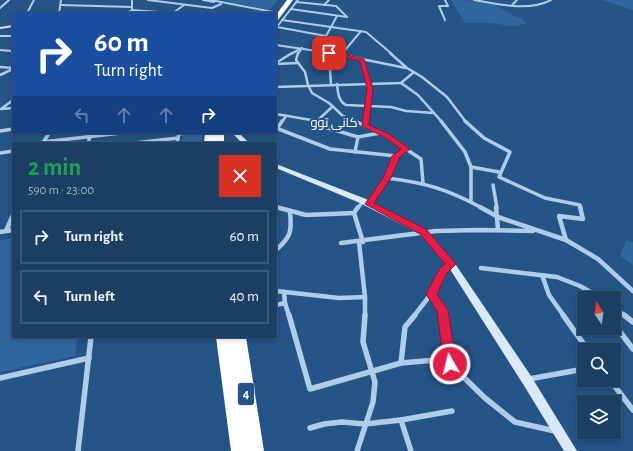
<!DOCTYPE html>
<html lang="en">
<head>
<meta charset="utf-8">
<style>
  body { margin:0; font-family:"Alegreya Sans",Cairo,sans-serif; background:#25466a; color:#f1f3f6; height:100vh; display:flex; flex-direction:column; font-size:15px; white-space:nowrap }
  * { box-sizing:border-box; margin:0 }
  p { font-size:13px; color:#a0afbf }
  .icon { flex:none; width:22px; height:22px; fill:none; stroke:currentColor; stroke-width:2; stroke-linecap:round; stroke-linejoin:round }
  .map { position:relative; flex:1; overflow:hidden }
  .side { position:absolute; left:12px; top:142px; width:265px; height:196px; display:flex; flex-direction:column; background:#1c3f64; border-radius:0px; box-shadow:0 2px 6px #0003,0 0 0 1px #3a5878 }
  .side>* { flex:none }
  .hud { position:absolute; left:12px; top:12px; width:265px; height:122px; border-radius:0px; box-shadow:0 2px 6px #0003,0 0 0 1px #3a5878; background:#1a4fa0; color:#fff; overflow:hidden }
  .needle { width:26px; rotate:347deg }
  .buttons { position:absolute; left:577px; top:291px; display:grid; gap:8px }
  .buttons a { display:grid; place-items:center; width:44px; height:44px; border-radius:0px; background:#1c3f64; box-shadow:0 2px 6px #0003,0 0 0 1px #3a5878; font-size:20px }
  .pin { position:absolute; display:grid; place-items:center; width:34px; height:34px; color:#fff; margin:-17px; border-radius:8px; box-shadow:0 2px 6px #0006 }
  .me { position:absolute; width:44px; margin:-22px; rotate:352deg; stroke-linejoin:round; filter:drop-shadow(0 0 3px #0008) }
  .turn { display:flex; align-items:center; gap:14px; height:84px; padding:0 16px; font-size:18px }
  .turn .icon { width:52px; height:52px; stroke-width:2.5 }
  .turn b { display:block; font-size:28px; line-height:34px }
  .lanes { display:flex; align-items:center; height:38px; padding:0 16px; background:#0003; justify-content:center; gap:20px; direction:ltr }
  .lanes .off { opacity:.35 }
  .round { display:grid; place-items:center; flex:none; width:42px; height:42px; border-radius:0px; background:#25466a }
  .head { display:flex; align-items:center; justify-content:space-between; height:68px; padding:0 16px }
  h1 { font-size:24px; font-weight:700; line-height:30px; color:#1e9e55 }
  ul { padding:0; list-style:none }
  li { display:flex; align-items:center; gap:12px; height:54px; margin:0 8px 6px; padding:0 8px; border:2px solid #3a5878; border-radius:0px }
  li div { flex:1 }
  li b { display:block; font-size:15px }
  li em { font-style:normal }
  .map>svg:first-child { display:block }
  .green { fill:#2f679e }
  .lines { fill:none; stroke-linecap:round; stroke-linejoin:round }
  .street-far4 { stroke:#afcce8; stroke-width:2 }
  .street-far3 { stroke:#afcce8; stroke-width:2.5 }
  .street-far2 { stroke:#afcce8; stroke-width:3.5 }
  .street-far1 { stroke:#afcce8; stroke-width:4.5 }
  .street { stroke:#afcce8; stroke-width:5.5 }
  .secondary { fill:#dae8f7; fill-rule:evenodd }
  .highway { fill:#fff; fill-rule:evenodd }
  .route { fill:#e11d48; stroke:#92132f }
  .labels { text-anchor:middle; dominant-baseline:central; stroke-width:4; stroke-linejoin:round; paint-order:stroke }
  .far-quarter-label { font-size:13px; fill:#fff; stroke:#255486 }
  .shield { fill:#255486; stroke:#beccdb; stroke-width:1 }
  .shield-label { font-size:13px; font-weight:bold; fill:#fff }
</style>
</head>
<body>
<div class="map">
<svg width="633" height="451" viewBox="0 0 633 451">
  <rect width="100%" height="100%" fill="#255486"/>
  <!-- green -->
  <g class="green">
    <path d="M222 0H278L269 10Z"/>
    <path d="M451 0C465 0 482 0 495 5 506 10 510 16 523 19L526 24 513 26 489 23H465Z"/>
    <path d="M602 0H633V10Z"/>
    <path d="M203 133 201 143H181L183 135Z"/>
    <path d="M13 238V337H77L75 356 0 372V240Z"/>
    <path d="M626 240 633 242V265L620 256Z"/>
  </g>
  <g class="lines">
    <!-- street-far4 -->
    <g class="street-far4">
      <path d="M148 0 212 8 221 4"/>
      <path d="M203 0 214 2"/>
      <path d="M211 0 273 12"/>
      <path d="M445 0 448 6H439L445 20"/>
      <path d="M474 0C498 4 528 12 551 0"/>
      <path d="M296 2 336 6 347 17"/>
      <path d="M61 5 132 7"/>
      <path d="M324 5 329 0"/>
      <path d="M512 5 517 0"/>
      <path d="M0 8 9 0"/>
      <path d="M291 9 347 17"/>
      <path d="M132 10 172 13"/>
      <path d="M27 13 34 0"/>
      <path d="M59 13 61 0"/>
      <path d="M127 13 132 10V0"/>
      <path d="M173 13 184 5"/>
      <path d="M282 20 366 32 392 54"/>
      <path d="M277 27 326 36"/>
      <path d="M276 28 298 0"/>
      <path d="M0 36H13"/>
      <path d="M276 45 337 54"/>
      <path d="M0 50 13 51"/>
      <path d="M313 50 326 36 337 16"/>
      <path d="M291 54 302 48"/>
      <path d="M298 54 302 48"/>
      <path d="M342 54 361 31"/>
    </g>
    <!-- street-far3 -->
    <g class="street-far3">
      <path d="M298 53 296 60 305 72 308 85 312 93 329 103 343 116 357 122"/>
      <path d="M329 53 331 85"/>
      <path d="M332 53 406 68"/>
      <path d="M390 53 407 68 422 77 447 97 466 122"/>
      <path d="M342 55 343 53"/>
      <path d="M362 60 370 88 365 122"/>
      <path d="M276 63 292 53"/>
      <path d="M276 64 298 63"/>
      <path d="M0 67 13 68"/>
      <path d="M414 72 401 83 418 95 442 122"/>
      <path d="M0 75 13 69"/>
      <path d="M337 84C338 92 338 101 346 105L391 107 406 111 434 113"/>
      <path d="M276 87 401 83"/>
      <path d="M1 109 13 100"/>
      <path d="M1 109 13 108"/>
      <path d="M276 114 317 121 318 122"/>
      <path d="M317 121 333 106"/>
      <path d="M282 122 286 116"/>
    </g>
    <!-- street-far2 -->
    <g class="street-far2">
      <path d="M317 121 321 126 358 137 380 133"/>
      <path d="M355 121 386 136 421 159 423 183"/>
      <path d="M441 121 465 152 471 167V202"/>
      <path d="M465 121 484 138 510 152 499 177 545 198 580 205 581 208"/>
      <path d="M365 126 366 121"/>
      <path d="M276 128 330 149 396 156"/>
      <path d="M277 129 282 121"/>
      <path d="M0 131 13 129"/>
      <path d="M179 134 186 133"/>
      <path d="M43 142 121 133"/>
      <path d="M43 143 49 133"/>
      <path d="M88 143 91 133"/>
      <path d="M135 143 178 138"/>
      <path d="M177 143 179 133"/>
      <path d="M355 152 358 137"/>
      <path d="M0 153 13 151"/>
      <path d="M471 167 499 172"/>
      <path d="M387 178C426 183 447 189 482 208"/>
      <path d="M493 185 497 208"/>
      <path d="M369 204 387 178 396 156 406 149"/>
      <path d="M276 207 279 208"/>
      <path d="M358 208 363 201"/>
    </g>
    <!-- street-far1 -->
    <g class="street-far1">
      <path d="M276 207 306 215 354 213"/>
      <path d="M358 207 354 213 363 242"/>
      <path d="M480 207 498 217 566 240 598 259 633 291"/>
      <path d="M496 207 498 230"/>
      <path d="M6 231 13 215"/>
      <path d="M0 232 13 230"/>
      <path d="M566 240 559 216 583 219 580 207"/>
      <path d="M359 242 365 297V316"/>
      <path d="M341 243 436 231 478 230 533 231"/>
      <path d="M276 250C291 237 292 231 290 212"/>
      <path d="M481 268 557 277 580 286 601 298"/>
      <path d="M542 275 549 295 564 316"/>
      <path d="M276 291 339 298 365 297"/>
      <path d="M284 292 285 303 289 316"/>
      <path d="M431 294 443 310 444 316"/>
      <path d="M276 305 285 303"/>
      <path d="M614 307 625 316"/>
      <path d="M414 316 431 294 444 270 451 264"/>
    </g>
    <!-- street -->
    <g class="street">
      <path d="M289 315 310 389 401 363 436 360 450 364 485 398 515 422 555 431"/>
      <path d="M444 315 450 364"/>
      <path d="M563 315 588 350"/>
      <path d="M624 315 633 322"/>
      <path d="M614 324 633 349"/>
      <path d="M401 363 405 327 415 315"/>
      <path d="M0 378 89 358"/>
      <path d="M529 379 584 369"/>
      <path d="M610 380 633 410"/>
      <path d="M401 420 411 451"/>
      <path d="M310 428 324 424 342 422 365 424 401 420 452 411"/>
      <path d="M78 451 91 337"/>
      <path d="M357 451 373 402 375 382 363 342 365 315"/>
    </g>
    <!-- secondary -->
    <g class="secondary">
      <path d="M13 25V27L0 29V27Z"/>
      <path d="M232 133H239L249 143H242Z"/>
      <path d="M276 164 366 199 426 230 454 262 531 376 577 451H564L523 384 448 266 420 234 360 203 276 168Z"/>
    </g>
    <!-- highway -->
    <g class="highway">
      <path d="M287 0H293L278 20 276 21V15Z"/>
      <path d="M205 133H224V143H214V139V143H204Z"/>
      <path d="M216 337H246L264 451H231Z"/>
    </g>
  </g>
  <!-- route -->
  <path class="route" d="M329 51 364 59 373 88 369 125 389 134 410 149 400 157 391 178 374 203 426 229 456 264 447 273 437 294 448 310 456 364 455 368 450 370 446 368 444 364 437 311 426 294 440 268 445 264 420 234 365 204 383 178 392 156 401 149 384 137 362 126 367 88 360 61 327 54V52Z"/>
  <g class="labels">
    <!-- far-quarter labels -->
    <g class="far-quarter-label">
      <text x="334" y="123">کانی توو</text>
    </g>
    <!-- shield labels -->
    <rect class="shield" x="238" y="383" width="16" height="22" rx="3"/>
    <g class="shield-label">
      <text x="246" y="394">4</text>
    </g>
  </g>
</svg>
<div class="buttons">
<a><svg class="needle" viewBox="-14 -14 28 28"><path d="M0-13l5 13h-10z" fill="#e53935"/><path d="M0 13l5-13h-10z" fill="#a0afbf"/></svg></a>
<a><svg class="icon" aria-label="search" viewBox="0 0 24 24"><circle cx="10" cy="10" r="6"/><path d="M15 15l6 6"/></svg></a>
<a><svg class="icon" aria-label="layers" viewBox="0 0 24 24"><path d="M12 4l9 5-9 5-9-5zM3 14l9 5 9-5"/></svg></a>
</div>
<div class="pin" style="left:329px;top:53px;background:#d93025"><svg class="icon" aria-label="arrive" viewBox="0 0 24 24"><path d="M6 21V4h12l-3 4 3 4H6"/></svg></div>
<svg class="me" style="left:450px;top:364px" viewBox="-20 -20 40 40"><circle r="17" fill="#e11d48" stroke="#fff" stroke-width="3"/><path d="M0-11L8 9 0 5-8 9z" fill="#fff"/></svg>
<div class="hud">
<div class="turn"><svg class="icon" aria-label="right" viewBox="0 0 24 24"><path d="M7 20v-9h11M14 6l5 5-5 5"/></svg><div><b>60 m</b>Turn right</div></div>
<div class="lanes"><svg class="icon off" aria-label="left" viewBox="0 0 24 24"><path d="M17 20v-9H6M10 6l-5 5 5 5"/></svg><svg class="icon off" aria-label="ahead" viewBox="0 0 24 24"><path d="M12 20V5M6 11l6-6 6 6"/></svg><svg class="icon off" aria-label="ahead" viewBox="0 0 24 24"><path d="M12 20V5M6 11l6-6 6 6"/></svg><svg class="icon" aria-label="right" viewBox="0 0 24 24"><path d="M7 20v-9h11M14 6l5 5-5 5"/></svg></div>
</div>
<section class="side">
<div class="head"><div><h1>2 min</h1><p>590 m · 23:00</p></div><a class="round" style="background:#d93025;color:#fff"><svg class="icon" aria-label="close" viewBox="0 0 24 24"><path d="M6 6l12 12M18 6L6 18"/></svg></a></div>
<ul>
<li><svg class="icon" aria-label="right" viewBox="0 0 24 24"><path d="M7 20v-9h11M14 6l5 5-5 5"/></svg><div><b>Turn right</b></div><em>60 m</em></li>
<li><svg class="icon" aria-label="left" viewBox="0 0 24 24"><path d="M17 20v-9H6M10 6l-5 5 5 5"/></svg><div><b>Turn left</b></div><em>40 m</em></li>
</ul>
</section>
</div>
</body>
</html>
